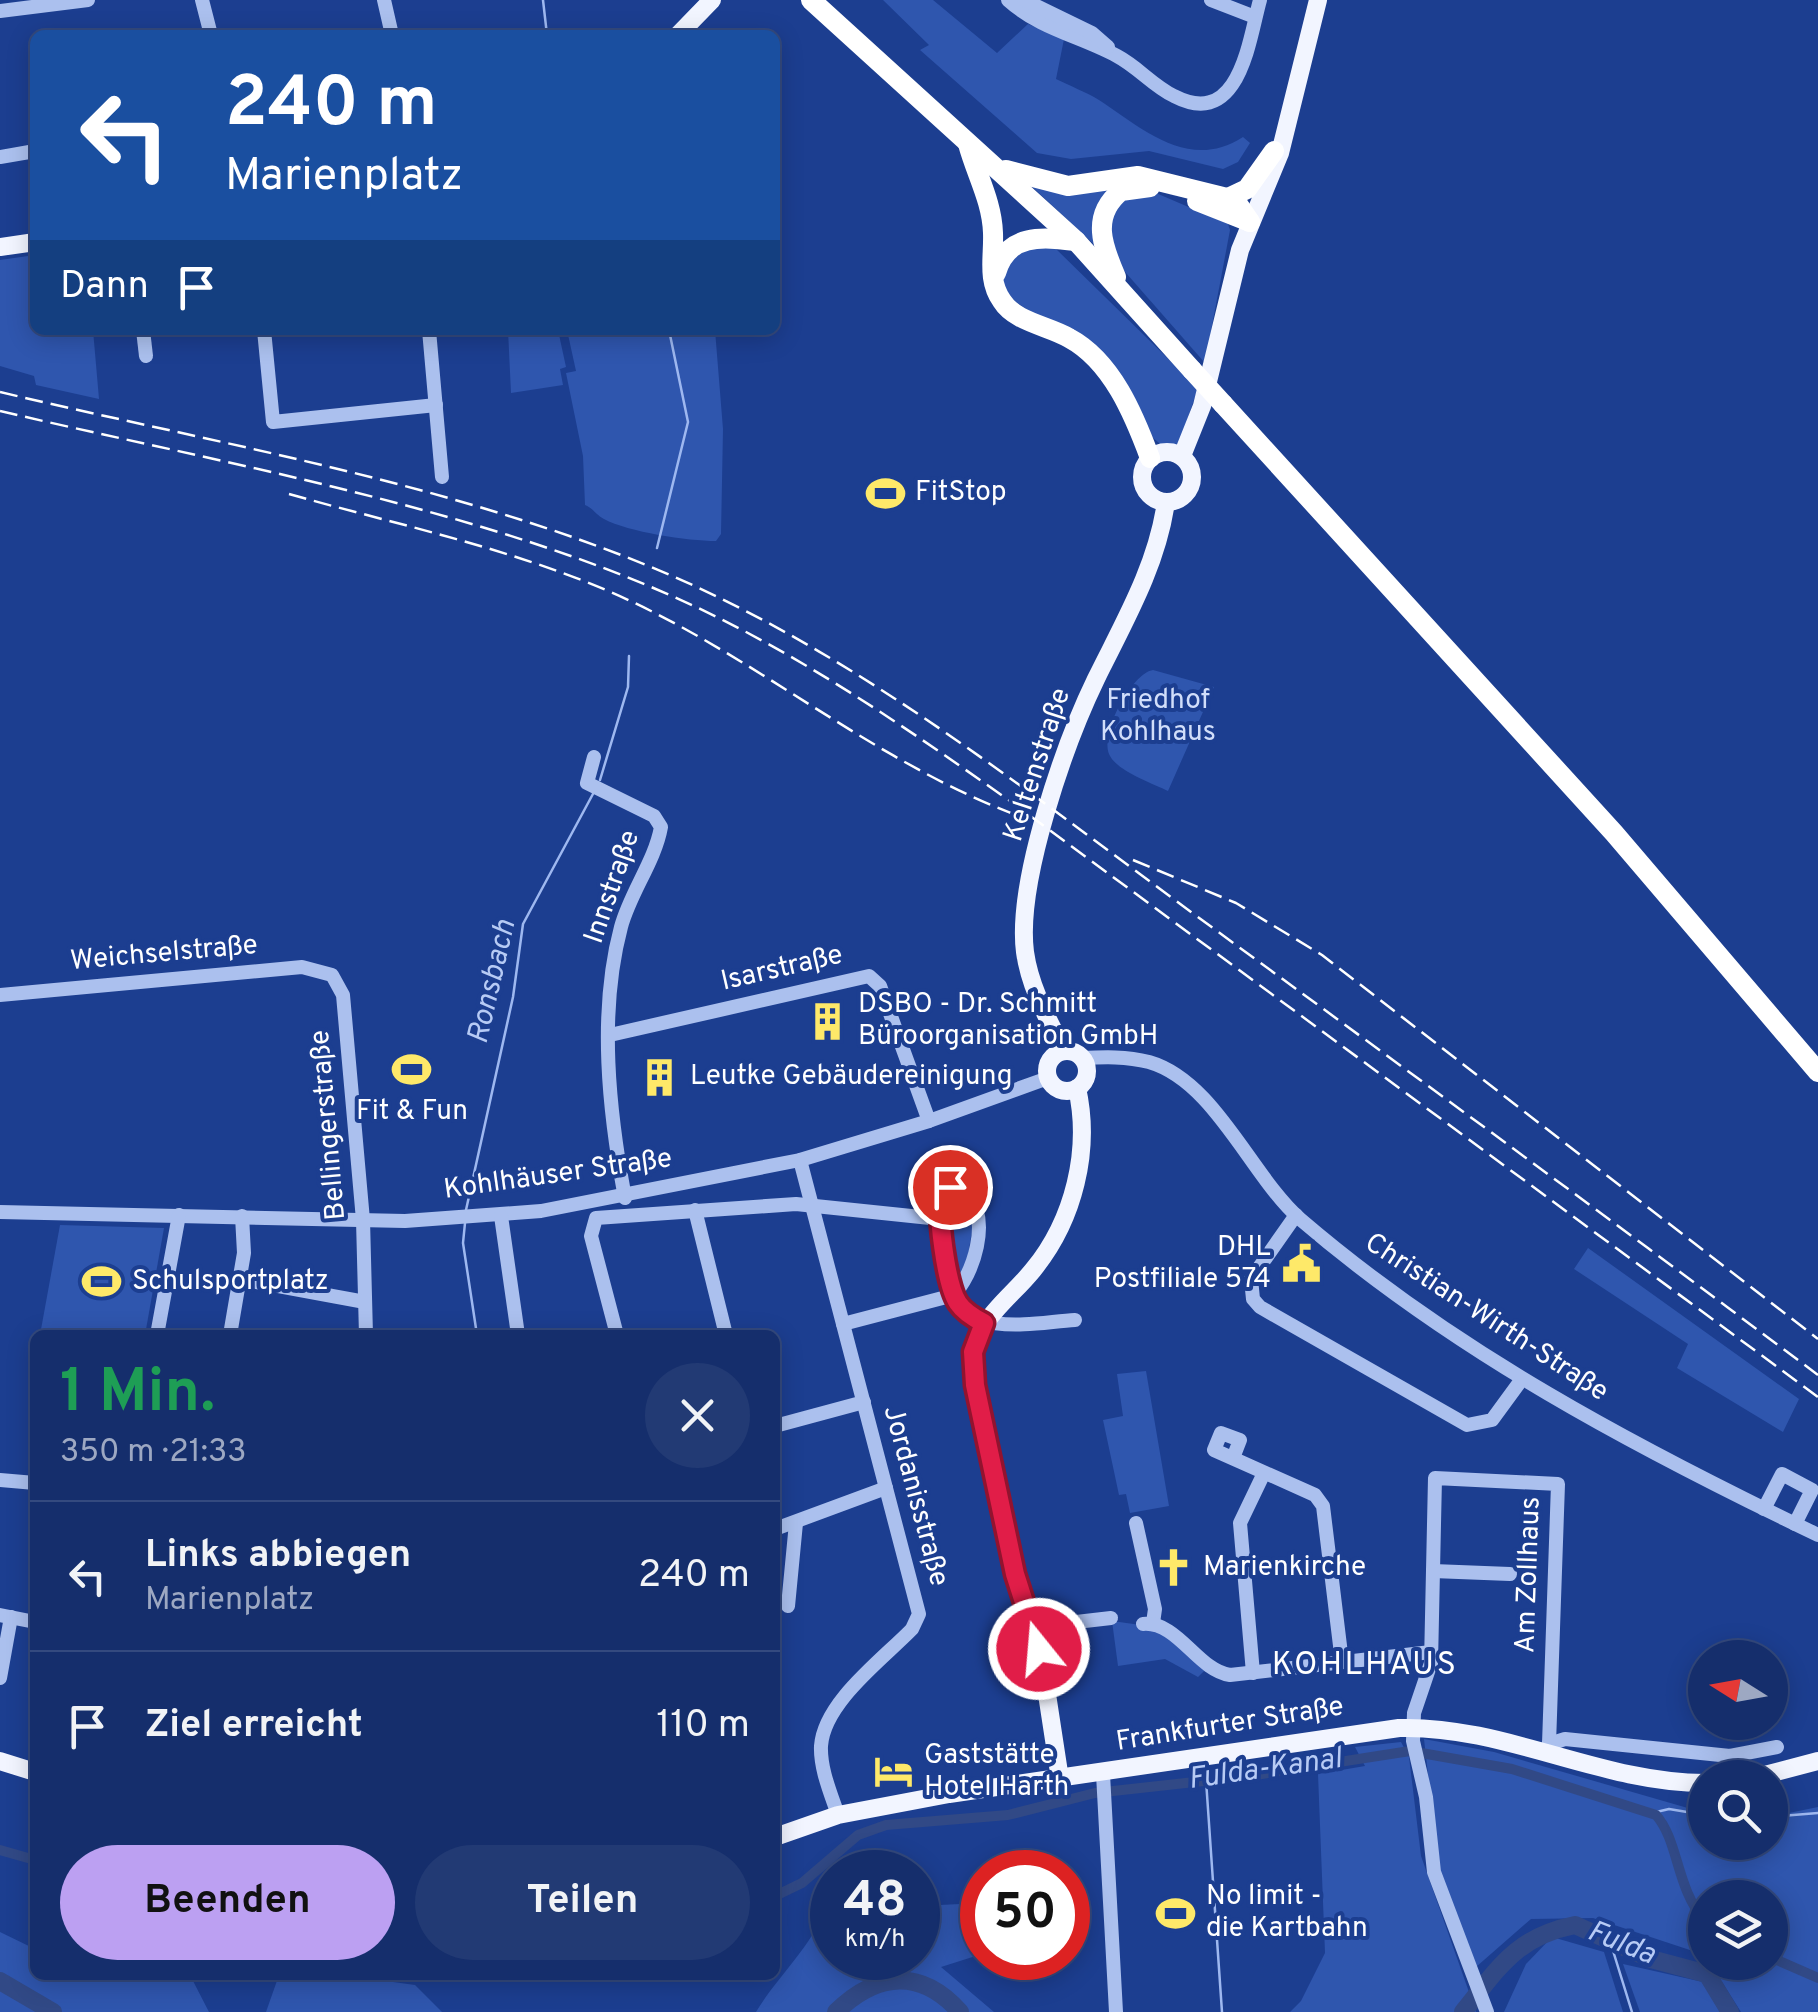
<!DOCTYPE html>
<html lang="de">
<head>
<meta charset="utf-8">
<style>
  body { margin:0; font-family:Overpass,sans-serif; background:#223a74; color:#f1f3f6; height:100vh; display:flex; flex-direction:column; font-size:38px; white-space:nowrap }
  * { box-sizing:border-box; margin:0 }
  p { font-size:32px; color:#9da8c2 }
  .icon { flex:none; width:55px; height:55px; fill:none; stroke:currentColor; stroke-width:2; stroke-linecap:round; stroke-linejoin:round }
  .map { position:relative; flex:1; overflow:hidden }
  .details { position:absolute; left:30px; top:1330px; width:750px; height:650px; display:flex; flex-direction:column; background:#152e6c; border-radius:15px; box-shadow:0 5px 25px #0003,0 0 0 2px #344a7f }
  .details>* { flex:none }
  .banner { position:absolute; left:30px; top:30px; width:750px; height:305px; border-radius:15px; box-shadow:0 5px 25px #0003,0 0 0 2px #344a7f; background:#1a4fa0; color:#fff; overflow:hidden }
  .needle { width:65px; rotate:281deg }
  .fabs { position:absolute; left:1688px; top:1640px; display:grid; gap:20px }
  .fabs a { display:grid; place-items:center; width:100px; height:100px; border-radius:50%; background:#152e6c; box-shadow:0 5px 25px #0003,0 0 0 2px #344a7f; font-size:50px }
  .speed { position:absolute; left:810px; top:1850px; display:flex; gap:20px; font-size:50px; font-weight:700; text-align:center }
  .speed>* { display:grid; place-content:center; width:130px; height:130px; border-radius:50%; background:#152e6c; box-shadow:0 5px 25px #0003,0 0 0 2px #344a7f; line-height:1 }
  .speed small { font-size:25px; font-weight:400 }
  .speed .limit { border:15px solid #d22; background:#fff; color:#111 }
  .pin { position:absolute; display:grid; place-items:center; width:85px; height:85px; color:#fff; margin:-42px; border:5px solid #fff; border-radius:50%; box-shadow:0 2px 10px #0007 }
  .me { position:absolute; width:110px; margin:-55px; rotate:343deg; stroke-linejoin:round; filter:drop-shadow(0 0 8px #0008) }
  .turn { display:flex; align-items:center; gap:35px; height:210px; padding:0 30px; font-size:45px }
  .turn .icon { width:130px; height:130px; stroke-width:2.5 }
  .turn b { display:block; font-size:70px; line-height:85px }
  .then { display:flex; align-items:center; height:95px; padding:0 30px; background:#0003; gap:20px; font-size:38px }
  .round { display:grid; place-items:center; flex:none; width:105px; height:105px; border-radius:52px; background:#223a74 }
  .summary { display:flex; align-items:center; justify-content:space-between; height:170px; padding:0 30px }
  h1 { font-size:60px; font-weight:700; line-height:75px; color:#1e9e55 }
  .action { display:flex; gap:20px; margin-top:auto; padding:20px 30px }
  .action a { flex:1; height:115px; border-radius:60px; background:#bca0f2; color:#111; font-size:40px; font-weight:700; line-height:115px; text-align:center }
  .action a+a { background:#223a74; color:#f1f3f6 }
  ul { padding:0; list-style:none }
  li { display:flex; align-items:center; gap:30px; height:150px; padding:0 30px; border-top:2px solid #344a7f }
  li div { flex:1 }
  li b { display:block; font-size:38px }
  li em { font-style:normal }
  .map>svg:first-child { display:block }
  .green { fill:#2f56ae }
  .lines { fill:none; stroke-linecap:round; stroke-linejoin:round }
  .stream { stroke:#9eb8f0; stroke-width:2.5 }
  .canal { stroke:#314986; stroke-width:10 }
  .river { stroke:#314986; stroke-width:18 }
  .minor { stroke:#abc0ee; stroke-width:14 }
  .major { stroke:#f2f5ff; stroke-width:18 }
  .highway { stroke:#fff; stroke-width:20 }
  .rail { stroke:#fff; stroke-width:2.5; stroke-dasharray:18 8; stroke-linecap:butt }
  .highway-bridge { stroke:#fff; stroke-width:20 }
  .route-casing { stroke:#92132f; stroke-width:25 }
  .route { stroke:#e11d48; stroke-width:18 }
  .labels { text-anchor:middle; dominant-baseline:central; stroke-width:8; stroke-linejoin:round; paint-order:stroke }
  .poi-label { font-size:28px; fill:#fff; stroke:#1c3e90; text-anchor:start }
  .park-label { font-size:28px; fill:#d1defa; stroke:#1c3e90 }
  .street-label { font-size:28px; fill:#fff; stroke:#1c3e90 }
  .water-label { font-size:30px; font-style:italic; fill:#b7cbf5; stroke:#1c3e90 }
  .quarter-label { font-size:32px; letter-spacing:2.5px; fill:#fff; stroke:#1c3e90 }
</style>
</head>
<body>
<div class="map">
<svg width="1818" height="2012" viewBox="0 0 1818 2012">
  <rect width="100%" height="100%" fill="#1c3e90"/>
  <!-- green -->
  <g class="green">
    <path d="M883 0H933L997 53 1028 24 1064 39 1056 79C1070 86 1086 92 1099 100 1143 129 1189 172 1243 137L1250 143 1238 162 1223 169 1149 151 1071 159 1037 153 920 50 929 45Z"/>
    <path d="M1027 182 1119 186 1100 250Z"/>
    <path d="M1156 193 1228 224 1230 230 1205 363 1119 265 1107 234 1118 200Z"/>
    <path d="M1054 247 1198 388 1179 444 1164 447 1153 438 1111 366 1007 296 1001 274 1014 249Z"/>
    <path d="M35 255V330H93L99 399 36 385 34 376 0 366V260Z"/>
    <path d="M508 330H558L566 367 560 369 563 385 511 393Z"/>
    <path d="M567 330H715L723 429 721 534 716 541C688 541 628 532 604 519 596 515 593 508 585 505L583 456 566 373 576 371Z"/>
    <path d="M1153 670 1214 687 1168 791C1152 783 1116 771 1109 754 1100 733 1132 673 1153 670Z"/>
    <path d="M944 1193 960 1194 962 1204 971 1203 974 1218 965 1274 956 1278Z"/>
    <path d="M60 1225 164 1228 145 1335H40Z"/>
    <path d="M1588 1248 1799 1399 1783 1432 1677 1368 1688 1344 1574 1269Z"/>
    <path d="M1146 1371 1169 1506 1130 1513 1126 1494 1119 1495 1103 1420 1123 1416 1117 1374Z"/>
    <path d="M1112 1621 1155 1627 1205 1670 1198 1677 1165 1659 1118 1666Z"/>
    <path d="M1424 1739 1494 1752 1705 1813V1842H1770V1817L1818 1807V2012H1741L1710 1963 1770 1962V1898H1705V1955L1593 1918 1531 1919 1476 1967 1439 1871Z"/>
    <path d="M1401 1742 1409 1757 1421 1856 1476 2012H1290L1301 2001 1325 1953 1318 1774 1365 1766 1355 1747Z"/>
    <path d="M982 1903V1954L941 1967 994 2012H756C778 1976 809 1949 825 1911L832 1910V1958H918V1906Z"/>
    <path d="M0 1932 35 1949V1975L192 1979 209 2012H0Z"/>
    <path d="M1552 1937 1604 1952 1623 2012H1504L1526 1964Z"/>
    <path d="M1623 1964 1703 1982 1720 2012H1640Z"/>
    <path d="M279 1975H342L415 1985 442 2012H266Z"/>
  </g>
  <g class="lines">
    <!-- stream -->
    <g class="stream">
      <path d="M543 0 547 35"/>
      <path d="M657 548 688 422 669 330"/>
      <path d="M600 780 628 687 629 656"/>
      <path d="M466 1210 513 997 523 924 594 792"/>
      <path d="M465 1223 463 1243 477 1335"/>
      <path d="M1206 1780 1222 2012"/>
      <path d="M1652 1813 1669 1809 1705 1815"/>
      <path d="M1770 1817 1818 1813"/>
      <path d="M1610 1941 1632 2012"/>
    </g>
    <!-- canal -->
    <g class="canal">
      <path d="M0 1850 35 1860"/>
      <path d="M775 1896 802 1883 858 1835 886 1825 1008 1815 1095 1793 1249 1776 1410 1751 1512 1769 1656 1815C1679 1841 1676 1889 1705 1921"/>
      <path d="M1770 1957 1818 1978"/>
    </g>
    <!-- river -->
    <g class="river">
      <path d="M0 1981 53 2012"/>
      <path d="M836 2012C878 1971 922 1969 960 2012"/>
      <path d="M1463 2012C1498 1969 1515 1937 1575 1925L1651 1959 1707 1974 1730 2012"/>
    </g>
    <!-- minor -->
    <g class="minor">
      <path d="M202 0 211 35"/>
      <path d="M384 0 392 35"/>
      <path d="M1008 0C1040 29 1080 36 1117 56 1138 67 1153 86 1174 96 1240 130 1249 39 1260 0"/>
      <path d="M1024 0 1092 33 1108 47"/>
      <path d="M1211 0 1255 17"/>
      <path d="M0 11 88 0"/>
      <path d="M0 157 35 151"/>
      <path d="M143 330 146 356"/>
      <path d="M264 330 273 422 436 405"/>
      <path d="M429 330 442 477"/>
      <path d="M594 757 587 783 654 816 661 827C655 861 630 893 621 927 598 1013 609 1112 625 1198"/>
      <path d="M0 995 302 967 332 975 343 995 363 1220 366 1335"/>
      <path d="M610 1035 869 976 880 986 929 1121"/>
      <path d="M1081 1058C1104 1057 1126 1056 1149 1062 1215 1081 1251 1176 1300 1219 1455 1352 1635 1447 1818 1535"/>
      <path d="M800 1160 919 1614 912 1629C883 1659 824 1702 821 1746 820 1769 831 1794 838 1815"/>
      <path d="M695 1210 726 1335"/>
      <path d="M0 1212 405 1221 541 1211 800 1160 929 1121 1048 1078"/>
      <path d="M1296 1215 1251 1279 1253 1299 1260 1307 1467 1425 1492 1420 1522 1379"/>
      <path d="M501 1216 518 1335"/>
      <path d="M240 1279 365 1302"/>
      <path d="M954 1295C974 1271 990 1223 969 1195L950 1187 942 1190 940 1219 954 1295C975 1338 1036 1322 1075 1320"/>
      <path d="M843 1324 954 1295"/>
      <path d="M157 1335 179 1215"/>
      <path d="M230 1335 244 1253 242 1216"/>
      <path d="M617 1335 591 1236 596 1218 796 1204 940 1219"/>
      <path d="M775 1426 864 1402"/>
      <path d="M1233 1458 1240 1440 1221 1433 1214 1450 1315 1495 1323 1506 1342 1662"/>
      <path d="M0 1480 35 1483"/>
      <path d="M1764 1509 1782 1474 1812 1490 1795 1524"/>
      <path d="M1136 1523 1155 1609 1153 1623"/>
      <path d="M775 1529 886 1488"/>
      <path d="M1433 1571 1510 1574"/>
      <path d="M788 1606 796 1523"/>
      <path d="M0 1615 35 1622"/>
      <path d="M1143 1624C1178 1621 1197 1670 1230 1675L1431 1652"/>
      <path d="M1033 1627 1111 1618"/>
      <path d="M1253 1673 1240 1523 1264 1473"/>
      <path d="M0 1678 11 1617"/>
      <path d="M1545 1750 1549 1744 1565 1739 1730 1756 1777 1747"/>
      <path d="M1103 1774 1116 2012"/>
      <path d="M1487 2012 1434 1872 1426 1797 1413 1741 1414 1713 1431 1663 1435 1478 1558 1484 1549 1744"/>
    </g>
    <!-- major -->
    <g class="major">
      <path d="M678 35 712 0"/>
      <path d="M0 247 35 242"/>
      <circle cx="1167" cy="477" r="25"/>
      <path d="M1182 456 1202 406 1240 250 1280 153 1318 0"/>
      <path d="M1064 1051C1048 1019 1030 988 1025 952 1016 882 1065 743 1096 679 1124 622 1157 566 1166 502"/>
      <circle cx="1067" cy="1071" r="20"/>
      <path d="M0 1761 35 1772"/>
      <path d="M1753 1778 1818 1761"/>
      <path d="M1060 1779 1041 1655 1015 1574 972 1365C973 1321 1008 1301 1033 1270 1074 1220 1091 1150 1077 1088"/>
      <path d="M775 1837 838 1815 949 1794 1399 1728C1504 1725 1600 1783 1705 1783"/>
    </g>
    <!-- highway -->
    <g class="highway">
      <path d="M811 0 1076 241 1192 370"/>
      <path d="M968 144C976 174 992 201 993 233 994 257 987 280 1002 301 1015 322 1049 326 1069 338 1112 361 1134 415 1150 458"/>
      <path d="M1006 170 1068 186 1138 176 1235 200 1250 222"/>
      <path d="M1228 198 1247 189 1274 151"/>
      <path d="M1197 201 1250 222"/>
      <path d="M996 273C1007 233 1042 237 1076 241"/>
      <path d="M1116 277C1103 247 1090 216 1121 191L1150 187"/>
      <path d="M1223 404 1614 833 1818 1072"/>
    </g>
    <!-- rail -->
    <g class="rail">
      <path d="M0 392C223 445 458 484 670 575 861 658 1024 789 1191 912 1400 1065 1610 1219 1818 1375"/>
      <path d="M0 411C225 464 484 508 694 606 807 659 908 729 1010 801L1818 1397"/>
      <path d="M289 494C409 528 539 554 651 611 776 674 884 765 1016 815"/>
      <path d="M1133 860 1236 903 1322 955 1818 1339"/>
    </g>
    <!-- highway-bridge -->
    <path class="highway-bridge" d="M1192 370 1223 404"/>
  </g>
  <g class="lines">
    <defs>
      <path id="route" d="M950 1187 942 1190C936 1210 946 1285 958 1303 964 1312 974 1318 984 1323L973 1352 975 1385 1015 1574 1039 1649"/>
    </defs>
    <!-- route casing -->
    <use href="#route" class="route-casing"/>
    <!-- route -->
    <use href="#route" class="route"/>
  </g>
  <!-- icons -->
  <defs>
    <symbol id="stadium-bare" viewBox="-9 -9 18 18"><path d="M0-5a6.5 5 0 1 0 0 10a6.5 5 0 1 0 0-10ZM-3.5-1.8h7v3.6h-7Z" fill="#fee969" stroke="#1c3e90" stroke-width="2.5" paint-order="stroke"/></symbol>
    <symbol id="building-bare" viewBox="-9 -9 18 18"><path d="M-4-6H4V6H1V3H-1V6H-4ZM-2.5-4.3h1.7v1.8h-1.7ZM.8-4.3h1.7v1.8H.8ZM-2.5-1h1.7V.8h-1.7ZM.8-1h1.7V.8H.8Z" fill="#fee969" stroke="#1c3e90" stroke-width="2.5" paint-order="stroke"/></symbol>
    <symbol id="civic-bare" viewBox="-9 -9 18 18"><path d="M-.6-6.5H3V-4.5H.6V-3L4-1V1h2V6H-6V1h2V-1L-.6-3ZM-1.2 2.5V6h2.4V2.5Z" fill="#fee969" stroke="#1c3e90" stroke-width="2.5" paint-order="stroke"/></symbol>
    <symbol id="church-bare" viewBox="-9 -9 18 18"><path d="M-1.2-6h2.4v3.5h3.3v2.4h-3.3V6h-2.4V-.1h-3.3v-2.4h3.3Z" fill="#fee969" stroke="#1c3e90" stroke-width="2.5" paint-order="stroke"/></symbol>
    <symbol id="hotel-bare" viewBox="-9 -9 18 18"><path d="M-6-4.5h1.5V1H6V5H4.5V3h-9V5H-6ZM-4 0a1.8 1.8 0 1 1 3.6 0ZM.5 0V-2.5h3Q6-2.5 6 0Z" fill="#fee969" stroke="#1c3e90" stroke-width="2.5" paint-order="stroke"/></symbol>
  </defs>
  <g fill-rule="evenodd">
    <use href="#stadium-bare" x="858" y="466" width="55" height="55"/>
    <use href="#building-bare" x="800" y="994" width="55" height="55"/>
    <use href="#stadium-bare" x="384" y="1042" width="55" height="55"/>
    <use href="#building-bare" x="632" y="1050" width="55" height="55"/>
    <use href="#civic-bare" x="1274" y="1236" width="55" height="55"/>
    <use href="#stadium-bare" x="74" y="1254" width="55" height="55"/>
    <use href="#church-bare" x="1146" y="1540" width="55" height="55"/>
    <use href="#hotel-bare" x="866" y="1744" width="55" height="55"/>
    <use href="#stadium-bare" x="1148" y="1886" width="55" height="55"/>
  </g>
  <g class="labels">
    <!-- poi labels -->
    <g class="poi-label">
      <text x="915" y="493">FitStop</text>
      <text x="858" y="1005">DSBO - Dr. Schmitt<tspan x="858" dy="32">Büroorganisation GmbH</tspan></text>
      <text x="690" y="1077">Leutke Gebäudereinigung</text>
      <text x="412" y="1112" text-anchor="middle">Fit &amp; Fun</text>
      <text x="1271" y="1248" text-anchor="end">DHL<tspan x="1271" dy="32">Postfiliale 574</tspan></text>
      <text x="132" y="1282">Schulsportplatz</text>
      <text x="1203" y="1568">Marienkirche</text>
      <text x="924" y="1756">Gaststätte<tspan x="924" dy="32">Hotel Harth</tspan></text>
      <text x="1206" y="1897">No limit -<tspan x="1206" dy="32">die Kartbahn</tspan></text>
    </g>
    <!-- park labels -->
    <g class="park-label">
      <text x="1158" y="701">Friedhof<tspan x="1158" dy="32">Kohlhaus</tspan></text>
    </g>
    <!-- street labels -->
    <g class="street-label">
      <text transform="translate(1038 765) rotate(-72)">Keltenstraße</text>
      <text transform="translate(613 887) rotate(-71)">Innstraße</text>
      <text transform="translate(164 954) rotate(-5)">Weichselstraße</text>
      <text transform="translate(782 969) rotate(-13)">Isarstraße</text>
      <text transform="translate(329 1125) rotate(-95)">Bellingerstraße</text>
      <text transform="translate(558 1175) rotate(-8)">Kohlhäuser Straße</text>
      <text transform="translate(1486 1318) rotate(33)">Christian-Wirth-Straße</text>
      <text transform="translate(915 1496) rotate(75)">Jordanisstraße</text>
      <text transform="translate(1529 1575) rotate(-88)">Am Zollhaus</text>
      <text transform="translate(1230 1725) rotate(-9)">Frankfurter Straße</text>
    </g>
    <!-- water labels -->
    <g class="water-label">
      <text transform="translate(493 982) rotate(-77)">Ronsbach</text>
      <text transform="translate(1265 1770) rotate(-8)">Fulda-Kanal</text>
      <text transform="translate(1621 1944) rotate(22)">Fulda</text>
    </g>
    <!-- quarter labels -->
    <g class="quarter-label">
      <text x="1365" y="1666">KOHLHAUS</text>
    </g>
  </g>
</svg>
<div class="fabs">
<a><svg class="needle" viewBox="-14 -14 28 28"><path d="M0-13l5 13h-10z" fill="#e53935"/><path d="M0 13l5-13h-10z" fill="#9da8c2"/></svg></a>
<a><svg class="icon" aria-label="search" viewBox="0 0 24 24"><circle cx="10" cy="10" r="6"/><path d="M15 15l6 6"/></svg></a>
<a><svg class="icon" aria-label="layers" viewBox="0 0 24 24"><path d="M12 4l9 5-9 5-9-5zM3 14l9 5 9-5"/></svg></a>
</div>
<div class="speed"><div>48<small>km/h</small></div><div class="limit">50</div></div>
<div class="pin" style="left:950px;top:1187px;background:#d93025"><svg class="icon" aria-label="arrive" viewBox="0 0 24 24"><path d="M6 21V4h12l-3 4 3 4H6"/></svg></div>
<svg class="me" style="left:1039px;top:1649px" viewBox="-20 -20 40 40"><circle r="17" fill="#e11d48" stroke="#fff" stroke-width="3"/><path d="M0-11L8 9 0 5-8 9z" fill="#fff"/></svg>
<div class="banner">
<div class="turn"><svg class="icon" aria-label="left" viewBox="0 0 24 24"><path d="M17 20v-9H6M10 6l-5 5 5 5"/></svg><div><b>240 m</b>Marienplatz</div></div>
<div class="then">Dann<svg class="icon" aria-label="arrive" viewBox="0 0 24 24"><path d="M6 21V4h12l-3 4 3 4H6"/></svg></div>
</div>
<section class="details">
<div class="summary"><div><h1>1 Min.</h1><p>350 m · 21:33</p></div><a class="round"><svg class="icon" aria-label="close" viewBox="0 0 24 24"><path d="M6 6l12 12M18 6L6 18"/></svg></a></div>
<ul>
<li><svg class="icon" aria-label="left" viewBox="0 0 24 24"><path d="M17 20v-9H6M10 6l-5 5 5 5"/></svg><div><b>Links abbiegen</b><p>Marienplatz</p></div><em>240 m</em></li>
<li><svg class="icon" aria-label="arrive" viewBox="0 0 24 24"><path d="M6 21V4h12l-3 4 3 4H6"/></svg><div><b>Ziel erreicht</b></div><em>110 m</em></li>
</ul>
<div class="action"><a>Beenden</a><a>Teilen</a></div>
</section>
</div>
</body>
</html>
